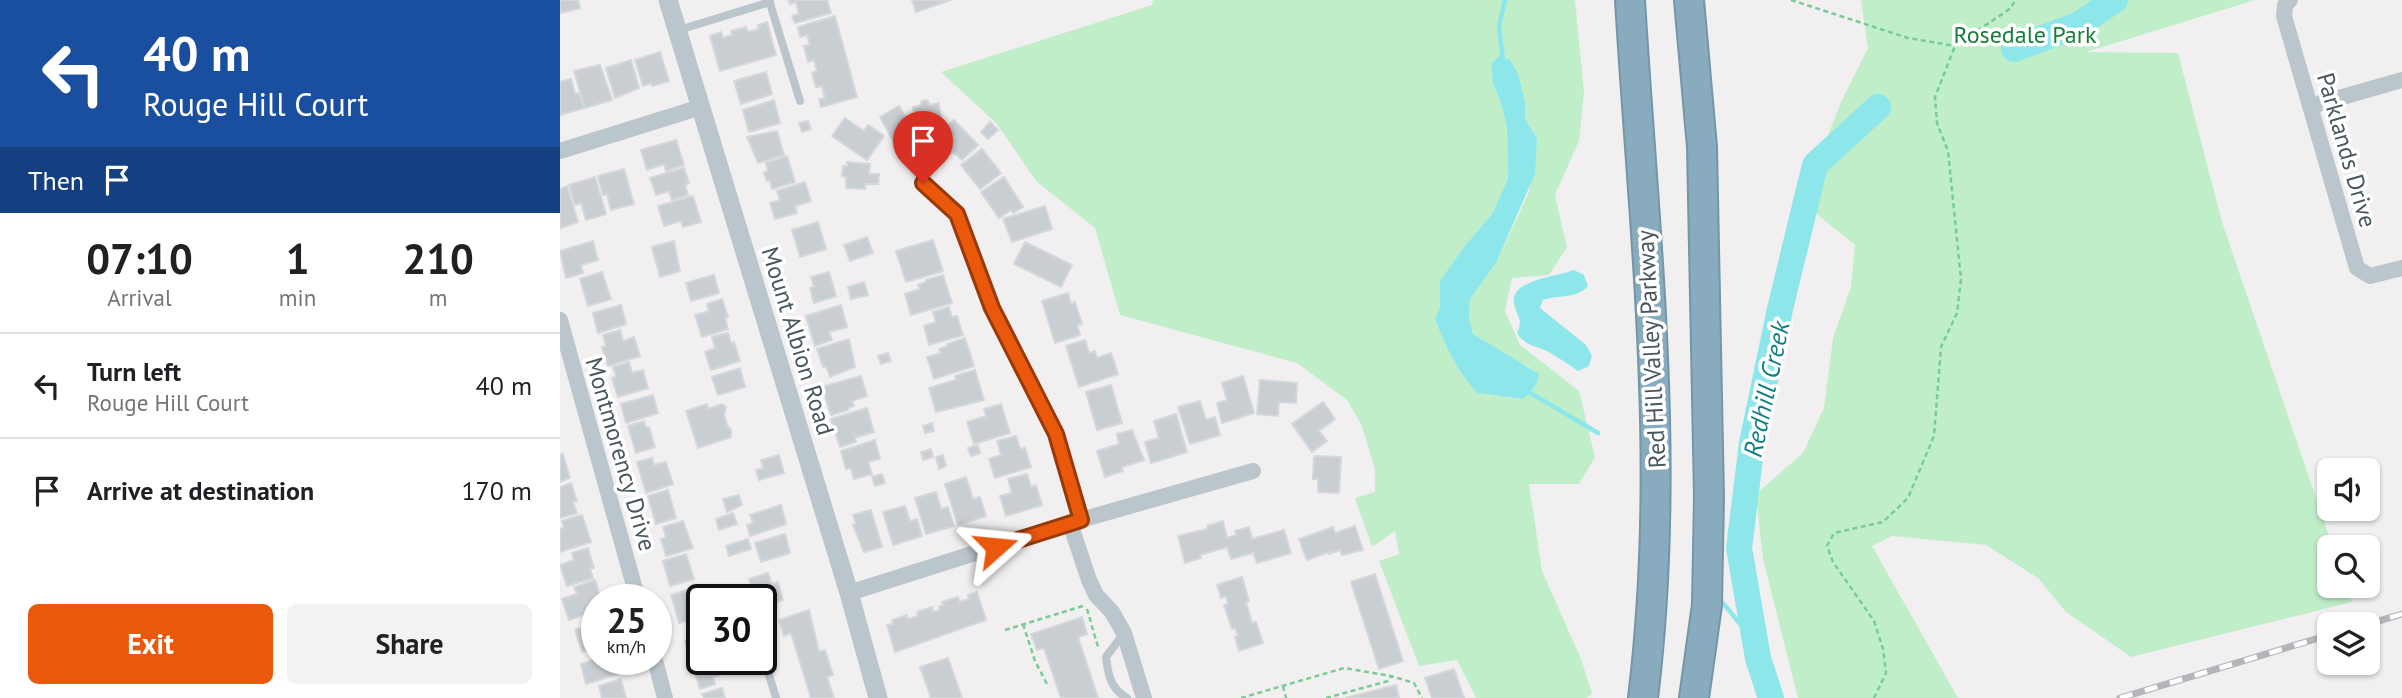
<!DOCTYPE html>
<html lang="en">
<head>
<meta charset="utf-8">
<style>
  body { margin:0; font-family:"PT Sans",sans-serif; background:#f2f2f2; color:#202124; height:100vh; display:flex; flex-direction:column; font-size:26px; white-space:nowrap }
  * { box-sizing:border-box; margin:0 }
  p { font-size:23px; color:#757577 }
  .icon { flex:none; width:38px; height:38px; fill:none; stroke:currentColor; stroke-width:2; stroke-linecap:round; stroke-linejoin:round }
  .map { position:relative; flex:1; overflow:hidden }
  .drawer { display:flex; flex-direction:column; background:#fff; width:560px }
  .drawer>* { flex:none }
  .top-card { background:#1a4fa0; color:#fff; overflow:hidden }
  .fabs { position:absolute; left:1757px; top:458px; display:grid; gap:14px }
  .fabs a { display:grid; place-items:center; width:63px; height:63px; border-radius:10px; background:#fff; box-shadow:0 2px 5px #0004; font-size:35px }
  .speed { position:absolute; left:21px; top:584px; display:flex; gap:14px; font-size:35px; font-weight:700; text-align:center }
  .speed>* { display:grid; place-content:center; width:91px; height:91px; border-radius:50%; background:#fff; box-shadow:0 2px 5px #0004; line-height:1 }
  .speed small { font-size:18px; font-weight:400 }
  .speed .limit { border:4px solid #111; border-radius:10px; background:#fff; color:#111 }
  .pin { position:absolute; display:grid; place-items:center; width:60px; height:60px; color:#fff; margin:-72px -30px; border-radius:50% 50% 50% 0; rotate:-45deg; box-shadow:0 0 7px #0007 }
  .pin .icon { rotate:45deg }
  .me { position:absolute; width:77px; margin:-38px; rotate:72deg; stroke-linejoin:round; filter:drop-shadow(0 0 5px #0008) }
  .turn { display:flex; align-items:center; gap:24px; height:147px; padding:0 28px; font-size:32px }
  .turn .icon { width:91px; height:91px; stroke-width:2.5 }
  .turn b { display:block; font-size:49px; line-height:60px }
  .then { display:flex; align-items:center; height:66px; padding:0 28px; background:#0003; gap:14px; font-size:26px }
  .eta { display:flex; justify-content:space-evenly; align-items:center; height:119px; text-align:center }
  .eta b { font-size:42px; font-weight:700; line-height:49px }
  .action { display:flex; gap:14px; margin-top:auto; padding:14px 28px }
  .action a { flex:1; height:80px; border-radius:10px; background:#ea580c; color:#fff; font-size:28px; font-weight:700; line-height:80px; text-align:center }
  .action a+a { background:#f2f2f2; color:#202124 }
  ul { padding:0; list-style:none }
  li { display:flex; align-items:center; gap:21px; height:105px; padding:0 28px; border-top:2px solid #e0e0e0 }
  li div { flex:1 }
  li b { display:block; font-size:26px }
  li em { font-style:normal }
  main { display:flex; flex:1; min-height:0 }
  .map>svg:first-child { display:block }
  .green { fill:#bfeec9; fill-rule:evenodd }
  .water { fill:#8de7ea }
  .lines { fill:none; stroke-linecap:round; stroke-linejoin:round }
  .stream { stroke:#8de7ea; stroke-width:4.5 }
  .river { stroke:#8de7ea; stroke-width:26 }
  .building { fill:#c9ced2; stroke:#d4d7db; stroke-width:2 }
  .motorway-casing { stroke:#7496a9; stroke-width:32 }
  .path { stroke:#78cc94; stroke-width:2.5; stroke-dasharray:5 3.5; stroke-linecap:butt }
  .service { stroke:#bbc6cc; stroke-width:8 }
  .minor { stroke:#bbc6cc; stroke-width:16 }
  .tertiary { stroke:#bbc6cc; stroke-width:19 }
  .motorway { stroke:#88abbd; stroke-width:28 }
  .rail-casing { stroke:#b2b6ba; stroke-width:7 }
  .rail { stroke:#fff; stroke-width:4.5; stroke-dasharray:13; stroke-linecap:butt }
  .route-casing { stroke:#983908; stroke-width:18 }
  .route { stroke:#ea580c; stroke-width:12 }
  .labels { text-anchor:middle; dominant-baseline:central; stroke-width:7; stroke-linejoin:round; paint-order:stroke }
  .park-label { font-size:24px; fill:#197d3a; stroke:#fff }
  .street-label { font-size:24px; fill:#48565d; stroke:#fff }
  .water-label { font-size:26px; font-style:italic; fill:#107e82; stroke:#fff }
</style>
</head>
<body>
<main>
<section class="drawer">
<div class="top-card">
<div class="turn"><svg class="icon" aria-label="left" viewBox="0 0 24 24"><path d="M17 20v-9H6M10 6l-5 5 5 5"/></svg><div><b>40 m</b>Rouge Hill Court</div></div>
<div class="then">Then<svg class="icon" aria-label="arrive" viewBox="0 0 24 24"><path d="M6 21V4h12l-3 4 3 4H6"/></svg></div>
</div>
<div class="eta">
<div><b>07:10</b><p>Arrival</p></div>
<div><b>1</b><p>min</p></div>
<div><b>210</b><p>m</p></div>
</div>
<ul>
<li><svg class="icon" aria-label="left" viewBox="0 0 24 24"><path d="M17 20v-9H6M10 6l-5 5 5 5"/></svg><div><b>Turn left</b><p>Rouge Hill Court</p></div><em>40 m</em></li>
<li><svg class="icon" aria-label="arrive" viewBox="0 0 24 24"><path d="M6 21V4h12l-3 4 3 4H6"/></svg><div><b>Arrive at destination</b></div><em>170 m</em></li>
</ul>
<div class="action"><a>Exit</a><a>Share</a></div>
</section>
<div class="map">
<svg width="1842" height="698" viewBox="0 0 1842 698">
  <rect width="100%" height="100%" fill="#f2eff0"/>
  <!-- green -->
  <g class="green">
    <path d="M593 0H1015L1024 92 1019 141 995 195 1007 247 989 275 952 278 945 311 960 345 1019 391 1035 457 1019 484H969L982 571 1021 659 1032 694 1027 698H916L897 660 859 666 819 561 839 554 835 531 812 547 795 498 815 492V469L802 426 787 400 737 363 560 315 535 228 476 181 437 124 381 72 592 5ZM939 56 965 102V119L977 138 969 192 936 263 910 299 909 318 913 334 950 358 971 368 965 399 917 393C897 371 885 346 875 319L922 228 932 214 948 179 947 128 942 106 933 83 931 64Z"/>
    <path d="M1301 0H1695L1526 52 1618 53 1662 222 1773 548H1769V586H1786L1792 602 1571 657 1506 612 1478 578 1426 545 1332 536 1312 546 1398 698H1238L1203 559 1196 494 1243 453 1264 408 1273 338 1291 287 1295 245 1242 202 1281 102 1308 48Z"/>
  </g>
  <!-- water -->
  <g class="water">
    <path d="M939 56 950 60 958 74 965 102V119L977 138 975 174 936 263 910 299 909 318 913 334 979 374 977 383 964 399 917 393C897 371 885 346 875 319L880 308V281L905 246 932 214 948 179 947 128 942 106 933 83 931 64Z"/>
    <path d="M1014 270 1024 275 1028 286C1015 300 999 294 983 300L980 308 1026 345 1032 356 1029 366 1018 371C1008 364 998 357 987 351 975 346 964 345 957 333 963 320 958 318 955 307 945 280 997 277 1014 270Z"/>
  </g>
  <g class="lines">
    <!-- stream -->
    <g class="stream">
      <path d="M943 61 939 26 945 0"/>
      <path d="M967 391 1038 433"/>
      <path d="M1163 603 1195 642"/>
    </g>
    <!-- river -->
    <g class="river">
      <path d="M1454 49 1518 25 1555 0"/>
      <path d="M1211 698 1198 658 1179 548 1192 443 1220 309 1255 165 1318 107"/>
    </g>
  </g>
  <!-- building -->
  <g class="building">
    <path d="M0 0H18L20 8 1 13Z"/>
    <path d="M229 0H267L271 13 235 23 232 16 239 14 236 2 230 4Z"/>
    <path d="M352 0H391L356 12Z"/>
    <path d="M275 16 297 97 261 107 259 99 265 98 262 86 256 87 252 73 257 71 254 60 248 62 244 46 250 45 247 35 240 37 238 27Z"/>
    <path d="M207 22 216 55 160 71 150 36 161 32 163 38 172 35 171 31 186 27 188 32 199 29 198 25Z"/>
    <path d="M100 52 109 81 92 86 91 83 83 86 75 60Z"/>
    <path d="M71 60 79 88 55 98 46 68Z"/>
    <path d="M40 65 52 100 25 108 14 71Z"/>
    <path d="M206 72 212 94 181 104 174 81Z"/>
    <path d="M11 79 15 94 19 93 24 108 0 115V82Z"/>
    <path d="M214 100 220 123 189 132 183 110Z"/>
    <path d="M367 100 370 105 379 103 382 127 376 131 372 129 374 139 358 141 353 107 360 106 362 101Z"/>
    <path d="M339 106 352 129 348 131 351 136 347 138 349 141 337 148 320 117Z"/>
    <path d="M285 118 304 131 308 125 324 136 307 160 272 136Z"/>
    <path d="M394 120 418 145 402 160 393 152 391 154 380 141 387 130 385 128Z"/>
    <path d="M248 121 251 129 242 132 239 123Z"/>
    <path d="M430 122 438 130 428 139 421 132Z"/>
    <path d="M217 131 224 155 198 163 187 137Z"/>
    <path d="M116 140 124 165 106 171 104 164 87 170 81 150Z"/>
    <path d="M422 149 441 173 420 189 401 165Z"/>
    <path d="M227 156 235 182 212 189 210 180 207 181 204 173 208 171 206 163Z"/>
    <path d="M287 162 310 164 309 174H319L318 184H305V189L286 188V177L282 176 283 166H287Z"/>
    <path d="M124 168 129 183 125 185 128 195 112 200 109 191 96 195 90 178Z"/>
    <path d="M64 169 74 204 51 210 47 194 43 195 38 176Z"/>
    <path d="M35 177 46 214 26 220 21 203 15 205 9 185Z"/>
    <path d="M444 177 463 207 453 213 451 210 439 218 421 192Z"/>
    <path d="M245 182 251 201 235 206 237 213 215 219 210 203 220 200 217 191Z"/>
    <path d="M7 186 18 222 0 228V189Z"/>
    <path d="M133 196 141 222 123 227 121 221 104 226 98 206Z"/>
    <path d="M485 206 492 229 452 242 443 219Z"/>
    <path d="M258 222 266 249 240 257 232 230Z"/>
    <path d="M307 237 313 253 290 261 284 245Z"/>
    <path d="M373 240 383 271 346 282 336 251Z"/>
    <path d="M33 241 38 260 21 265 23 273 6 278 0 251Z"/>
    <path d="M114 241 120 271 100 277 92 247Z"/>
    <path d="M465 242 512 265 501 287 454 264Z"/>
    <path d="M42 272 51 299 28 306 20 279Z"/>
    <path d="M269 272 276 296 254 303 250 288 254 287 251 277Z"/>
    <path d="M154 275 159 293 131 301 126 283Z"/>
    <path d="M383 275 392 303 351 315 345 294 360 289 358 285 366 282V280Z"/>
    <path d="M304 282 308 295 291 299 288 287Z"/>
    <path d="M508 293 511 304 515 302 522 324 517 325 520 335 495 343 482 301Z"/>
    <path d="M162 299 168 317 165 318 168 329 142 337 135 315 149 311 147 304Z"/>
    <path d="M61 305 66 324 38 333 33 313Z"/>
    <path d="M281 305 287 327 269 332 272 340 255 346 246 316Z"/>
    <path d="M389 307 392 317 397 316 403 335 369 345 364 326 376 322 373 312Z"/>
    <path d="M60 330 63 341 74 337 80 356 48 366 42 347 46 346 43 335Z"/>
    <path d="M168 333 171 343 174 342 180 361 151 370 145 352 155 348 152 337Z"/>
    <path d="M405 338 414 366 374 379 367 357 381 353 379 349 388 346 387 344Z"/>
    <path d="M289 339 295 367 270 377 266 366 263 367 257 349Z"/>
    <path d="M525 340 529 353 535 351 537 358 551 353 558 374 519 387 506 346Z"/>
    <path d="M328 353 331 361 321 364 318 356Z"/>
    <path d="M69 362 72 373 83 370 88 388 58 397 52 378 56 377 53 367Z"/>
    <path d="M180 368 185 387 158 395 152 377Z"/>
    <path d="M415 370 424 400 376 412 369 388 396 380 395 376Z"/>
    <path d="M301 376 307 396 292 401 294 406 288 408V410L271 415 262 387Z"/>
    <path d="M683 376 694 413 662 423 657 403 667 400 662 383Z"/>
    <path d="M700 380 737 383 736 403 719 402 718 416 697 414Z"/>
    <path d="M551 385 562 423 537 430 526 392Z"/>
    <path d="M93 395 98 413 66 423 61 404Z"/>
    <path d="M640 401 646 420 655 417 660 435 630 444 618 407Z"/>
    <path d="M763 402 775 419 759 431 767 441 752 452 732 424Z"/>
    <path d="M147 404 148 409 162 404 166 407 164 415 168 427 171 429V437L138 448 126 411Z"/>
    <path d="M441 404 450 433 414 444 407 422 426 416 424 409Z"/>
    <path d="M307 408 314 432 297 437 294 434 296 442 280 447 271 419Z"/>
    <path d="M616 414 627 452 591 463 585 442 599 438 594 421Z"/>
    <path d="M84 421 86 428 89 427 95 447 76 453 68 426Z"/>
    <path d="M372 423 374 431 365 433 363 426Z"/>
    <path d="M572 430 584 460 562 467 563 471 545 477 537 451 559 444 557 434Z"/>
    <path d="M456 436 460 449 465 448 471 467 435 478 429 459 441 455 437 441Z"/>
    <path d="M315 440 320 459 308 462 312 474 294 479 291 468 286 469 281 451Z"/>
    <path d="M418 445 420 453 411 456 408 448Z"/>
    <path d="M371 449 373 457 363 460 361 452Z"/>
    <path d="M3 454 10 478 0 482V455Z"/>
    <path d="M219 455 224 473 199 480 196 470 203 468 201 460Z"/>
    <path d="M383 455 386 466 379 469 376 457Z"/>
    <path d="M754 456 781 457 779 493 758 492V479H753Z"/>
    <path d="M92 458 94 465 106 462 113 484 86 493 77 462Z"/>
    <path d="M322 474 325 483 315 486 312 477Z"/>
    <path d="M467 474 471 487 476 485 482 505 446 516 440 496 452 493 448 479Z"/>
    <path d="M406 477 413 499 420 497 426 516 398 525 385 484Z"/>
    <path d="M11 483 17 501 13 502 17 513 0 518V487Z"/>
    <path d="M108 490 116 518 96 524 88 496Z"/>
    <path d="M376 492 381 509 388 507 394 526 366 534 355 498Z"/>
    <path d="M179 495 182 505 167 512 163 499Z"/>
    <path d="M221 505 226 524 190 536 187 525 193 523 190 515Z"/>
    <path d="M345 506 350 521 357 519 362 536 333 545 323 512Z"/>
    <path d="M311 510 322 547 304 552 293 525 296 524 293 515Z"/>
    <path d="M173 513 177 524 159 530 156 519Z"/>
    <path d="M22 515 31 542 0 552V529L4 528 2 521Z"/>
    <path d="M123 521 133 548 106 556 101 539 106 538 103 527Z"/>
    <path d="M663 521 667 538 676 535 675 531 689 527 692 539 724 530 731 553 697 563 693 553 671 559 667 547 640 555 641 558 625 563 618 536 648 529 647 526Z"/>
    <path d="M795 526 803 550 782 555 780 550 769 554V552L747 560 739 539 773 527 775 533Z"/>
    <path d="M225 534 230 553 201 562 195 543Z"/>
    <path d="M188 539 191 549 169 556 166 546Z"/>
    <path d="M28 548 34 568 30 569 33 578 7 586 0 565 14 560 12 553Z"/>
    <path d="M126 554 134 579 110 586 103 561Z"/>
    <path d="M208 573 212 584 218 582 223 600 201 607V600H196L189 579Z"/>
    <path d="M815 574 843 661 819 669 791 582Z"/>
    <path d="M682 577 689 601 686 602 692 623 696 622 703 643 679 651 675 637 678 636 675 628 672 629 664 605 668 604 666 596 661 598 657 585Z"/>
    <path d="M35 580 41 600H37V611L9 620 2 599 17 594 14 587Z"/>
    <path d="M131 589 139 617 119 623 111 595Z"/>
    <path d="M417 592 426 620 335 652 327 625 333 624 332 620 347 615 348 619 358 616 357 612 372 607 373 612 380 610 379 607 383 605 382 602 398 597 400 602 409 599 408 595Z"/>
    <path d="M249 610 259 652 265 650 273 675 267 677 274 698H251L231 633 224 636 219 620Z"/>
    <path d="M205 615 211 637 201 640V616Z"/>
    <path d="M37 616V648L22 652 15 630 30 625 28 619Z"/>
    <path d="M522 617 527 634 518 637 538 698H501L484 648 477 650 471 634Z"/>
    <path d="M142 623V653L130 657 125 641 130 639 127 628Z"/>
    <path d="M37 650V660H58L62 673 26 684 21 664 36 659 33 651Z"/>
    <path d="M388 658 402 698H371L360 667Z"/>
    <path d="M142 659 169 660 172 671 153 677 155 684 140 689 135 672 138 671 135 661Z"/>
    <path d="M894 669 904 698H872L865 678Z"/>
    <path d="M61 679 66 698H42L39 686Z"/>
    <path d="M836 685 839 698H785Z"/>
    <path d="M162 688 165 698H144L142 694Z"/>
  </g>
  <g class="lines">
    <defs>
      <g id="motorway">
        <path d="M1070 0C1084 236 1112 461 1083 698"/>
        <path d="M1129 0 1142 147 1149 497 1147 605 1134 698"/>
      </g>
    </defs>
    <!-- motorway casing -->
    <use href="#motorway" class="motorway-casing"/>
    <!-- path -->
    <g class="path">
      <path d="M1231 0 1348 38 1395 46"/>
      <path d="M527 609 538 647"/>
      <path d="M463 624 475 661 488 686"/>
      <path d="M445 630 526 605"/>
      <path d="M723 686 726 698"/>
      <path d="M681 698 784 668 831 676"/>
      <path d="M766 698 828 681 831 676 854 683 862 698"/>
      <path d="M1314 698 1326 673 1323 649 1314 621 1273 562 1267 546 1274 533 1323 522 1348 498 1374 436 1381 347 1397 313 1401 279 1388 151 1377 123 1375 97 1395 46 1451 8 1455 0"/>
    </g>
    <!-- service -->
    <g class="service">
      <path d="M209 0 240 101"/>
      <path d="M119 30 210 2"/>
      <path d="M564 633 546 657C548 675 551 689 567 698"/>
      <path d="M201 648 216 698"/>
    </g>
    <!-- minor -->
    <g class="minor">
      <path d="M1730 0 1725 5 1724 16 1797 268 1810 276 1842 268"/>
      <path d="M1751 106 1842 80"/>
      <path d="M0 151 141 107"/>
      <path d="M363 183 397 213 432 308 496 434 521 520"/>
      <path d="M0 320 78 600"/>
      <path d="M510 523 529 580 536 595 552 612 564 633 584 698"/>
      <path d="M289 593 510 523 693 471"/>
      <path d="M95 660 105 698"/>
    </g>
    <!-- tertiary -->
    <path class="tertiary" d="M108 0 289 593 318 698"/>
    <!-- motorway -->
    <use href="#motorway" class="motorway"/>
    <defs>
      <g id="rail">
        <path d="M1805 625 1842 614"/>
        <path d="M1560 698 1769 635"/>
      </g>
    </defs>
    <!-- rail casing -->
    <use href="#rail" class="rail-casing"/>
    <!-- rail -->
    <use href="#rail" class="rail"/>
  </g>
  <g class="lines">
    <defs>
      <path id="route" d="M363 183 397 214 432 308 496 434 521 520 436 547"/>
    </defs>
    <!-- route casing -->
    <use href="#route" class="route-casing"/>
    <!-- route -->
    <use href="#route" class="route"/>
  </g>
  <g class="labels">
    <!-- park labels -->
    <g class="park-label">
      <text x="1465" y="34">Rosedale Park</text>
    </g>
    <!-- street labels -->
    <g class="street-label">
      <text transform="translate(1787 150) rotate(74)">Parklands Drive</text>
      <text transform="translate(238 341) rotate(73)">Mount Albion Road</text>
      <text transform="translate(1091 349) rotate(-93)">Red Hill Valley Parkway</text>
      <text transform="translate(61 454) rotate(74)">Montmorency Drive</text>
    </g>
    <!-- water labels -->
    <g class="water-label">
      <text transform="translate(1206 389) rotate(-78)">Redhill Creek</text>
    </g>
  </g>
</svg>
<div class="fabs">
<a><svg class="icon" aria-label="sound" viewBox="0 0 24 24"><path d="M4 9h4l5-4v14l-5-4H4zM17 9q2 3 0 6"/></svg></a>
<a><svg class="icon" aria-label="search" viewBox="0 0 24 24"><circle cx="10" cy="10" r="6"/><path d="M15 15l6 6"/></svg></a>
<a><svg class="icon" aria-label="layers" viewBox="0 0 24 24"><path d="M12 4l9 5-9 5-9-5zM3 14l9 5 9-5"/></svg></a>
</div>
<div class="speed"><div>25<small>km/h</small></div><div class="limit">30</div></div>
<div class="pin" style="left:363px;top:183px;background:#d93025"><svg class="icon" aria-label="arrive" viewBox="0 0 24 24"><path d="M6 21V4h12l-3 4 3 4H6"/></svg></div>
<svg class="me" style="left:436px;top:547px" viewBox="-20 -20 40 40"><path d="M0-17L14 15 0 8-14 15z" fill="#ea580c" stroke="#fff" stroke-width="4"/></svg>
</div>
</main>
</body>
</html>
